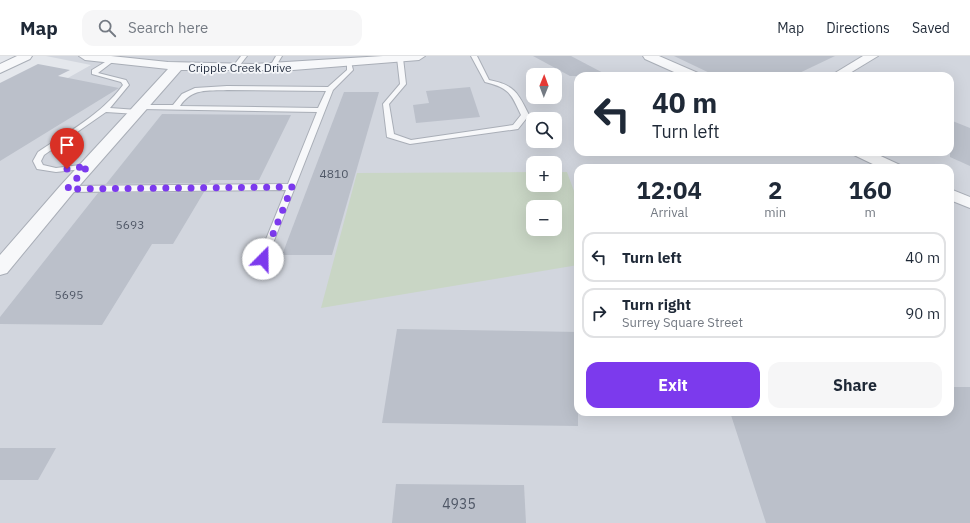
<!DOCTYPE html>
<html lang="en">
<head>
<meta charset="utf-8">
<style>
  body { margin:0; font-family:"IBM Plex Sans",sans-serif; background:#f6f6f7; color:#1f2937; height:100vh; display:flex; flex-direction:column; font-size:15px; white-space:nowrap }
  * { box-sizing:border-box; margin:0 }
  p { font-size:13px; color:#747a83 }
  .icon { flex:none; width:22px; height:22px; fill:none; stroke:currentColor; stroke-width:2; stroke-linecap:round; stroke-linejoin:round }
  .map { position:relative; flex:1; overflow:hidden }
  .panel { position:absolute; left:574px; top:108px; width:380px; height:252px; display:flex; flex-direction:column; background:#fff; border-radius:12px; box-shadow:0 4px 16px #0002 }
  .panel>* { flex:none }
  .top-card { position:absolute; left:574px; top:16px; width:380px; height:84px; border-radius:12px; box-shadow:0 4px 16px #0002; background:#fff; color:#1f2937; overflow:hidden }
  .needle { width:26px; rotate:1deg }
  .fabs { position:absolute; left:526px; top:12px; display:grid; gap:8px }
  .fabs a { display:grid; place-items:center; width:36px; height:36px; border-radius:8px; background:#fff; box-shadow:0 4px 16px #0002; font-size:20px }
  .pin { position:absolute; display:grid; place-items:center; width:34px; height:34px; color:#fff; margin:-41px -17px; border-radius:50% 50% 50% 0; rotate:-45deg; box-shadow:0 0 4px #0007 }
  .pin .icon { rotate:45deg }
  .me { position:absolute; width:44px; margin:-22px; rotate:22deg; stroke-linejoin:round; filter:drop-shadow(0 0 3px #0008) }
  .turn { display:flex; align-items:center; gap:14px; height:84px; padding:0 12px; font-size:18px }
  .turn .icon { width:52px; height:52px; stroke-width:2.5 }
  .turn b { display:block; font-size:28px; line-height:34px }
  .eta { display:flex; justify-content:space-evenly; align-items:center; height:68px; text-align:center }
  .eta b { font-size:24px; font-weight:700; line-height:28px }
  .cta { display:flex; gap:8px; margin-top:auto; padding:8px 12px }
  .cta a { flex:1; height:46px; border-radius:12px; background:#7c3aed; color:#fff; font-size:16px; font-weight:700; line-height:46px; text-align:center }
  .cta a+a { background:#f6f6f7; color:#1f2937 }
  ul { padding:0; list-style:none }
  li { display:flex; align-items:center; gap:12px; height:50px; margin:0 8px 6px; padding:0 4px; border:2px solid #e0e1e3; border-radius:12px }
  li div { flex:1 }
  li b { display:block; font-size:15px }
  li em { font-style:normal }
  header { display:flex; align-items:center; gap:24px; box-sizing:border-box; height:56px; padding:0 20px; background:#fff; border-bottom:1px solid #e0e1e3 }
  header strong { font-size:19px }
  nav { display:flex; gap:22px; margin-inline-start:auto; font-size:14px }
  .search { width:280px; height:36px; background:#f6f6f7; display:flex; align-items:center; gap:10px; box-sizing:border-box; padding:0 14px; border-radius:12px; color:#747a83; font-size:15px }
  .map>svg:first-child { display:block }
  .built { fill:#d2d6de; fill-rule:evenodd }
  .green { fill:#c9d6c5; fill-rule:evenodd }
  .building { fill:#bbc0ca }
  .lines { fill:none; stroke-linecap:round; stroke-linejoin:round }
  .service-casing { stroke:#a9aeb7; stroke-width:2 }
  .minor-casing { stroke:#a9aeb7; stroke-width:2 }
  .service { fill:#f7f8fa; fill-rule:evenodd }
  .minor { fill:#f7f8fa; fill-rule:evenodd }
  .route { stroke:#7c3aed; stroke-width:7; stroke-dasharray:0 12.6 }
  .labels { text-anchor:middle; dominant-baseline:central; stroke-width:3.5; stroke-linejoin:round; paint-order:stroke }
  .far-street-label { font-size:12px; fill:#2b3445; stroke:#f4f6f9 }
  .number-label { font-size:12px; fill:#4f5766 }
  .near-number-label { font-size:14px; fill:#4f5766 }
</style>
</head>
<body>
<header>
<strong>Map</strong>
<div class="search"><svg class="icon" aria-label="search" viewBox="0 0 24 24"><circle cx="10" cy="10" r="6"/><path d="M15 15l6 6"/></svg>Search here</div>
<nav><a>Map</a><a>Directions</a><a>Saved</a></nav>
</header>
<div class="map">
<svg width="970" height="467" viewBox="0 0 970 467">
  <rect width="100%" height="100%" fill="#e4e7ec"/>
  <!-- built -->
  <path class="built" d="M46 0H970V467H0V60L91 9ZM533 19H555V41H533ZM578 20H950V96H578ZM533 63H555V85H533ZM533 107H555V129H533ZM578 112H950V356H578ZM533 151H555V173H533Z"/>
  <!-- green -->
  <path class="green" d="M533 116V129H555V116H567L578 146V209L321 252 357 117ZM533 151H555V173H533Z"/>
  <!-- building -->
  <g class="building">
    <path d="M533 0H571L609 20H570Z"/>
    <path d="M674 0H835L793 20H716Z"/>
    <path d="M38 8 70 14 58 20 119 32 0 105V27Z"/>
    <path d="M470 31 480 61 416 67 413 49 429 47 426 35Z"/>
    <path d="M344 36H379L332 199H282Z"/>
    <path d="M162 58 291 59 259 124H211L209 127 106 128Z"/>
    <path d="M950 64 970 72V110L950 101Z"/>
    <path d="M204 136 173 188H152L102 269 0 268V261L98 137Z"/>
    <path d="M397 273 578 276V370L382 367Z"/>
    <path d="M950 331H970V467H766L730 356H950Z"/>
    <path d="M0 392H56L38 424H0Z"/>
    <path d="M396 428 524 429 526 467H392Z"/>
  </g>
  <g class="lines">
    <defs>
      <g id="service">
        <path d="M241 0H247L236 14H232L231 13Z"/>
        <path d="M276 0H282L274 13H270L269 12Z"/>
        <path d="M471 0H477L489 24C515 29 518 37 529 59L518 73 410 88 387 81 383 48 400 28 397 2 400 0 403 2 406 28 389 48 394 78 411 84 513 69 521 59C511 37 509 32 485 26Z"/>
        <path d="M110 3 115 4 98 17 126 24 129 29 110 52 137 54 141 56 137 58 106 56 44 99 41 105 43 109 56 112 88 108H91V112L56 116 37 113 33 105 38 96C68 76 101 59 123 29L121 26 92 18V14Z"/>
        <path d="M347 6H351L353 14 333 34 266 205 263 206 258 203 286 134 67 136 63 133 67 130 288 128 317 56 141 53 138 51 141 49H173L182 38 195 32 227 30 328 31 347 14ZM227 34 326 35 318 52 180 50C192 32 207 35 227 34Z"/>
      </g>
      <g id="minor">
        <path d="M17 0H32L30 3 0 17V8Z"/>
        <path d="M79 0H111L168 6 252 8 383 0H425L419 4 293 14H181L73 137 7 217 0 219V199L61 129 168 13 85 4Z"/>
        <path d="M643 0H659L698 17 699 20H683L645 3Z"/>
        <path d="M863 0H878L845 20H830Z"/>
        <path d="M851 96H872L900 109 902 112H881L854 99Z"/>
        <path d="M950 133 970 141V152L950 144Z"/>
      </g>
    </defs>
    <!-- service casing -->
    <use href="#service" class="service-casing"/>
    <!-- minor casing -->
    <use href="#minor" class="minor-casing"/>
    <!-- service -->
    <use href="#service" class="service"/>
    <!-- minor -->
    <use href="#minor" class="minor"/>
  </g>
  <g class="lines">
    <!-- route -->
    <path class="route" d="M67 113 88 110 67 133 292 131 263 203"/>
  </g>
  <g class="labels">
    <!-- far-street labels -->
    <g class="far-street-label">
      <text x="240" y="11">Cripple Creek Drive</text>
    </g>
    <!-- number labels -->
    <g class="number-label">
      <text x="334" y="117">4810</text>
      <text x="130" y="168">5693</text>
      <text x="69" y="238">5695</text>
    </g>
    <!-- near-number labels -->
    <g class="near-number-label">
      <text x="459" y="448">4935</text>
    </g>
  </g>
</svg>
<div class="fabs">
<a><svg class="needle" viewBox="-14 -14 28 28"><path d="M0-13l5 13h-10z" fill="#e53935"/><path d="M0 13l5-13h-10z" fill="#747a83"/></svg></a>
<a><svg class="icon" aria-label="search" viewBox="0 0 24 24"><circle cx="10" cy="10" r="6"/><path d="M15 15l6 6"/></svg></a>
<a>+</a>
<a>−</a>
</div>
<div class="pin" style="left:67px;top:113px;background:#d93025"><svg class="icon" aria-label="arrive" viewBox="0 0 24 24"><path d="M6 21V4h12l-3 4 3 4H6"/></svg></div>
<svg class="me" style="left:263px;top:203px" viewBox="-20 -20 40 40"><circle r="19" fill="#fff"/><path d="M0-13L10 11 0 6-10 11z" fill="#7c3aed"/></svg>
<div class="top-card">
<div class="turn"><svg class="icon" aria-label="left" viewBox="0 0 24 24"><path d="M17 20v-9H6M10 6l-5 5 5 5"/></svg><div><b>40 m</b>Turn left</div></div>
</div>
<section class="panel">
<div class="eta">
<div><b>12:04</b><p>Arrival</p></div>
<div><b>2</b><p>min</p></div>
<div><b>160</b><p>m</p></div>
</div>
<ul>
<li><svg class="icon" aria-label="left" viewBox="0 0 24 24"><path d="M17 20v-9H6M10 6l-5 5 5 5"/></svg><div><b>Turn left</b></div><em>40 m</em></li>
<li><svg class="icon" aria-label="right" viewBox="0 0 24 24"><path d="M7 20v-9h11M14 6l5 5-5 5"/></svg><div><b>Turn right</b><p>Surrey Square Street</p></div><em>90 m</em></li>
</ul>
<div class="cta"><a>Exit</a><a>Share</a></div>
</section>
</div>
</body>
</html>
